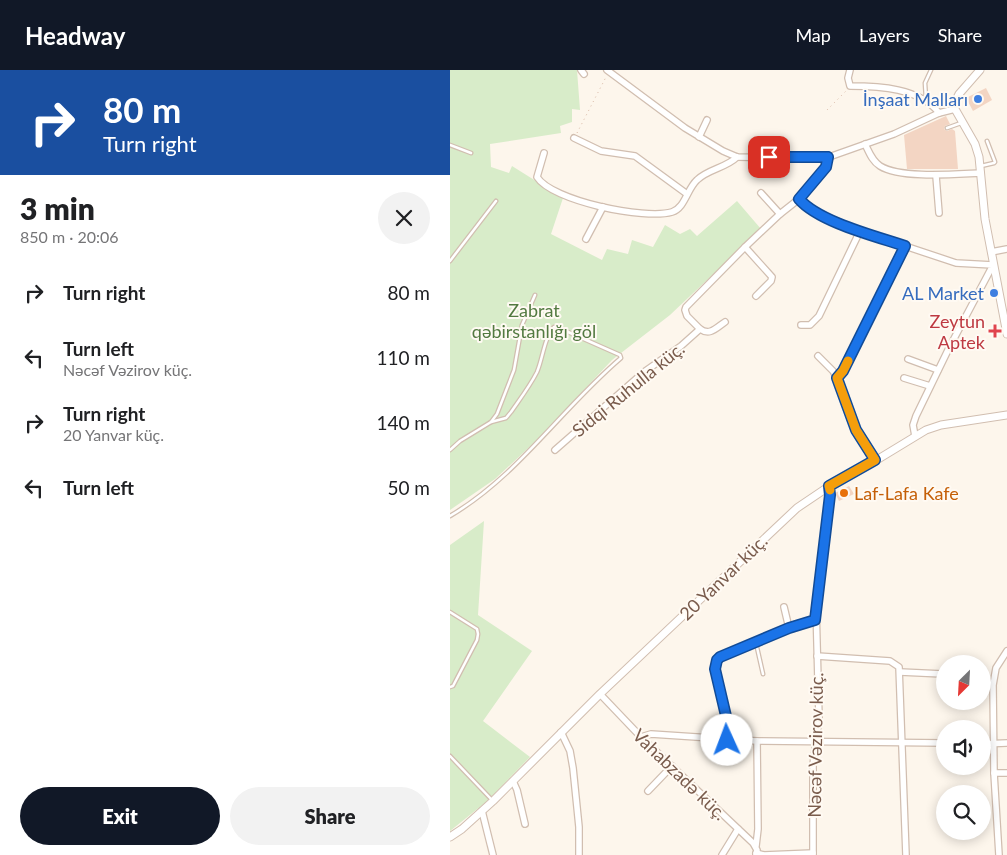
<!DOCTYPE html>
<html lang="en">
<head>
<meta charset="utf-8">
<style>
  body { margin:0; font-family:Lato,sans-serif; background:#f2f2f2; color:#202124; height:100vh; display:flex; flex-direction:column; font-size:19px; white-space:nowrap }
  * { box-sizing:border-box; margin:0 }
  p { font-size:16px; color:#757577 }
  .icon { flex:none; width:28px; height:28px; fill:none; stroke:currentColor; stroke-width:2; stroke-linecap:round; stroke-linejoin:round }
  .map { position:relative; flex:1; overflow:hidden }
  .details { display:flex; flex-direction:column; background:#fff; width:450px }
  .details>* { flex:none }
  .top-card { background:#1a4fa0; color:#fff; overflow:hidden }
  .needle { width:32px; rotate:204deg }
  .tools { position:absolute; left:486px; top:585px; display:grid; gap:10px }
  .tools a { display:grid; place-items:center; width:55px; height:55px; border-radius:50%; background:#fff; box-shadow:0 2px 12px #0003; font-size:25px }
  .pin { position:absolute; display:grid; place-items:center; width:42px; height:42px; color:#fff; margin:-21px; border-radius:10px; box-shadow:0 2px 8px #0006 }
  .me { position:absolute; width:55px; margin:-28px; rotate:358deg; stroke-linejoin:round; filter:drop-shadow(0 0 4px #0008) }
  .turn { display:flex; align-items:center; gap:18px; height:105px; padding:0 20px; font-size:22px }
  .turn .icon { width:65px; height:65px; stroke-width:2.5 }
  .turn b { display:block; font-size:35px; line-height:42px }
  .round { display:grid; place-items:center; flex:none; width:52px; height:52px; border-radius:26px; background:#f2f2f2 }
  .headline { display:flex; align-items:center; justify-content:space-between; height:85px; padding:0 20px }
  h1 { font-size:30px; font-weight:800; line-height:38px }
  .action { display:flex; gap:10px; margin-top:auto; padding:10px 20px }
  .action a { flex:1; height:58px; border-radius:30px; background:#111827; color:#fff; font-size:20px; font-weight:800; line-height:58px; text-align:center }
  .action a+a { background:#f2f2f2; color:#202124 }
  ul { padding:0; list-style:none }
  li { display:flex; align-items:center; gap:15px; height:65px; padding:0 20px }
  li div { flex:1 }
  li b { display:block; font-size:19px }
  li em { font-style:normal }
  header { display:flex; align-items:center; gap:30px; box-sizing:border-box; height:70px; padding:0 25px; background:#111827; color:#fff }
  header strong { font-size:24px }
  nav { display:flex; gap:28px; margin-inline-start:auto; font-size:18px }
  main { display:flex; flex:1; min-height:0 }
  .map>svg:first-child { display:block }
  .green { fill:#d8ecc9 }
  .building { fill:#f3d5c3 }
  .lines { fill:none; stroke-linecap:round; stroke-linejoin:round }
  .service-casing { stroke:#d1beb0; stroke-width:5 }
  .minor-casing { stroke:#d1beb0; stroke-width:8 }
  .tertiary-casing { stroke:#d1beb0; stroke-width:9 }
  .path { stroke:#d9b8a5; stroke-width:1; stroke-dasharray:1 4; stroke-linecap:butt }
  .service { stroke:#fff; stroke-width:2.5 }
  .minor { stroke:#fff; stroke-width:5.5 }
  .tertiary { stroke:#fff; stroke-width:7 }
  .route-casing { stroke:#114b97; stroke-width:12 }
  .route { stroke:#1a73e8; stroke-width:9 }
  .slow { stroke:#f59e0b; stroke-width:9 }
  .shop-dot { fill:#3f7fe0; stroke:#fffaf3; stroke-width:2 }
  .health-dot { fill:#e0444e; stroke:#fffaf3; stroke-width:2 }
  .food-dot { fill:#e8710a; stroke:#fffaf3; stroke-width:2 }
  .labels { text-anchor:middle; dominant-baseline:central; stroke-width:4; stroke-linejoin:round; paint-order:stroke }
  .shop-label { font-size:18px; fill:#366cbe; stroke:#fffaf3; text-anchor:end }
  .park-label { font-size:18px; fill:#537a41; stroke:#fffaf3 }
  .health-label { font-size:18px; fill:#be3a42; stroke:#fffaf3; text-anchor:end }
  .street-label { font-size:18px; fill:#7a5c4d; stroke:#fffaf3 }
  .food-label { font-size:18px; fill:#c56008; stroke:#fffaf3; text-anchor:start }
</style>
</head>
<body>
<header>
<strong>Headway</strong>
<nav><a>Map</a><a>Layers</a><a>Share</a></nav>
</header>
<main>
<section class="details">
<div class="top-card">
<div class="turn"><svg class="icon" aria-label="right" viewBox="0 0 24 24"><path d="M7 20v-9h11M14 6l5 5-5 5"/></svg><div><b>80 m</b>Turn right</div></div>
</div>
<div class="headline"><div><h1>3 min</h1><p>850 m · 20:06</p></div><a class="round"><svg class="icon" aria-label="close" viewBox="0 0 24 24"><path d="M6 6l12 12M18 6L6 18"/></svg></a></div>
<ul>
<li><svg class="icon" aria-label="right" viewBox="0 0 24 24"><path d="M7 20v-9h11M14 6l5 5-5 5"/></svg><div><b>Turn right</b></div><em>80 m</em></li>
<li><svg class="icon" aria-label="left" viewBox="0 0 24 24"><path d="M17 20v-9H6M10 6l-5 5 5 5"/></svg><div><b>Turn left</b><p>Nəcəf Vəzirov küç.</p></div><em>110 m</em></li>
<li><svg class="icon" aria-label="right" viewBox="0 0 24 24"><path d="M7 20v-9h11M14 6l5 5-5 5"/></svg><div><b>Turn right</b><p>20 Yanvar küç.</p></div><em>140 m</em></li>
<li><svg class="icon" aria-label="left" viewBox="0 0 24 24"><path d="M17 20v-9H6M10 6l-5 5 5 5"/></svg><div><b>Turn left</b></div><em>50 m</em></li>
</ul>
<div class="action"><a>Exit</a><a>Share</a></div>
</section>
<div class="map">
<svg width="557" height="785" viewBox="0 0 557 785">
  <rect width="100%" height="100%" fill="#fdf6ec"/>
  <!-- green -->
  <g class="green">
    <path d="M0 0H127L130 40 122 39V52L110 56 111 63 40 74 41 97 59 103 62 96 113 128 101 164 152 190 157 179 178 184 182 170 203 177 215 155 230 164 240 159 247 166 287 131 311 159 220 245 162 290 88 369 45 409 0 440Z"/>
    <path d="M34 451 28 545 82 581 33 651 80 687 36 732 0 761V475Z"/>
  </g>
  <!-- building -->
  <g class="building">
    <path d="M536 18 542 30 523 41 516 28Z"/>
    <path d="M496 46 500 54 495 56 494 59 497 61 502 59 505 61 508 99H457L454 65Z"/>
    <path d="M399 416 404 424 389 431 385 423Z"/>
  </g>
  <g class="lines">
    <defs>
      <g id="service">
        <path d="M476 29 475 13 481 0"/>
        <path d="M497 58 511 53"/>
        <path d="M0 75 21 83"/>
        <path d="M531 96 544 93 545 92 537 71"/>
        <path d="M0 191 46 131"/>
        <path d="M0 380 10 371 41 352 47 344 64 300 72 255 85 225"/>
        <path d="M0 446C68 406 111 339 171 288L170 285 109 258 104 257C94 268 93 288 87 302 80 316 70 329 61 342L56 348 41 352"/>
        <path d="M0 542 27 559 28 564 27 570 3 616 0 617"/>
        <path d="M306 573 313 604"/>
        <path d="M0 686 42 730"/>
      </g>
      <g id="minor">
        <path d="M131 0 134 4"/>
        <path d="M157 0 235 58 273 81 287 87 351 88 379 87 444 64 489 43 505 39"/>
        <path d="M400 0 398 8 400 16C429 16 470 18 489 43"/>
        <path d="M249 67 257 50"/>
        <path d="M124 68 151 81 185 86 237 124"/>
        <path d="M415 74C419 82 422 91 430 96 451 109 506 104 531 103"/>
        <path d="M94 83 87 107C102 131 195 150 222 142 235 138 237 119 247 110 258 99 276 98 287 87"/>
        <path d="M486 106 489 143"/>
        <path d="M311 123 330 144"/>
        <path d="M349 129 361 140 410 161 506 193 543 195 499 278 466 346 463 355 465 366"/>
        <path d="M136 169 153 137"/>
        <path d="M295 177 322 207 321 211 306 226"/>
        <path d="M541 182 557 179"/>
        <path d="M351 255H360L369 246 410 161"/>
        <path d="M250 259C260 266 266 258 275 252"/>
        <path d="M368 286 383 301 387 308 406 360 425 391"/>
        <path d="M458 289 488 300"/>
        <path d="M387 308 393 301 455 176"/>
        <path d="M454 308 480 316"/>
        <path d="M105 380 194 302 231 276 250 259 237 246 235 240 236 237 295 177 330 144 349 129 376 97 379 87"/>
        <path d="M334 537 339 558"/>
        <path d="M367 586 440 591 449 597 456 785"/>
        <path d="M450 602 493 604"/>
        <path d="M150 624 191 667 303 773 307 780 306 785"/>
        <path d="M111 662 120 681 123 698 129 757V785"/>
        <path d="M191 667 201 664 307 671 495 673"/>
        <path d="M277 670 276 646 265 599V594L271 587 339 558 365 550"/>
        <path d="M532 674 557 673"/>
        <path d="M544 703H557"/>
        <path d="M63 711 67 720 75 754"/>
        <path d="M198 721 222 696"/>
        <path d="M32 741 43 785"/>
        <path d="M306 776 308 759 307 671"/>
        <path d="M306 783 314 785 363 783"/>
        <path d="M272 785 288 759"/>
        <path d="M363 785V695L369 648 366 536 380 425 379 415"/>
        <path d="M549 785 544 703 543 615 546 598 557 581"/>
      </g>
      <g id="tertiary">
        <path d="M530 0 509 24 505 32V39L525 74 529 87 535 149 557 264"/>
        <path d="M0 767 12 759 43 731 150 624 347 438 390 409 425 391 476 360 491 355 557 345"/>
      </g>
    </defs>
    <!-- service casing -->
    <use href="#service" class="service-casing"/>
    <!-- minor casing -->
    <use href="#minor" class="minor-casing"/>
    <!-- tertiary casing -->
    <use href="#tertiary" class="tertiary-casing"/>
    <!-- path -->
    <g class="path">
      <path d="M377 40 397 20"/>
      <path d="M127 63 156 7"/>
    </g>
    <!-- service -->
    <use href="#service" class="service"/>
    <!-- minor -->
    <use href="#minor" class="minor"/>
    <!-- tertiary -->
    <use href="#tertiary" class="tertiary"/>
  </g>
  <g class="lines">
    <defs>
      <path id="route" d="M277 670 276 646 265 599 267 590 270 587 339 558 365 550 380 425 379 416 425 390 406 360 387 308 393 301 455 176C425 166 369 152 349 129L376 97 378 87H319"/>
    </defs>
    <!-- route casing -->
    <use href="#route" class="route-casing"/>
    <!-- route -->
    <use href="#route" class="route"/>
    <!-- slow -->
    <path class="slow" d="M380 420 379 416 425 390 406 360 387 308 393 301 398 291"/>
  </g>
  <!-- markers -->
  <g class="shop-dot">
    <circle cx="528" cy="29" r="5"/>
    <circle cx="544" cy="223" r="5"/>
  </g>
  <path class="health-dot" d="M542.5 253.5h5v5h5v5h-5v5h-5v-5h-5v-5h5z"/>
  <circle class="food-dot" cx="394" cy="423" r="5"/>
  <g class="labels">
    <!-- shop labels -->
    <g class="shop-label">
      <text x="518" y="29">İnşaat Malları</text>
      <text x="534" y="223">AL Market</text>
    </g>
    <!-- park labels -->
    <g class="park-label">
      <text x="84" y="240">Zabrat<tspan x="84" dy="21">qəbirstanlığı göl</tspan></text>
    </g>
    <!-- health labels -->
    <g class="health-label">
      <text x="535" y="251">Zeytun<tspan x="535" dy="21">Aptek</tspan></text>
    </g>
    <!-- street labels -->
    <g class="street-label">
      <text transform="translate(178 319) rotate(-39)">Sidqi Ruhulla küç.</text>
      <text transform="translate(273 507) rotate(-44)">20 Yanvar küç.</text>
      <text transform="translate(365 675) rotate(-89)">Nəcəf Vəzirov küç.</text>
      <text transform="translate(230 704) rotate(44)">Vahabzadə küç.</text>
    </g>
    <!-- food labels -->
    <g class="food-label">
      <text x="404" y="423">Laf-Lafa Kafe</text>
    </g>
  </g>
</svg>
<div class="tools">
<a><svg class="needle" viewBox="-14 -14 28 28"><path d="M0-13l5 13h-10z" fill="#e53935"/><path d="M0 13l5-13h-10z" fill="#757577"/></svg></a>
<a><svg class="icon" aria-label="sound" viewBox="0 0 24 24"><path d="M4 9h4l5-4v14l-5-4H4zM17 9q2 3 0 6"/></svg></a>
<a><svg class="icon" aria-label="search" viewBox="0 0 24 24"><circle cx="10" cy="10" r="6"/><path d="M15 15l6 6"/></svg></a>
</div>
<div class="pin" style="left:319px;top:87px;background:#d93025"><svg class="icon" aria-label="arrive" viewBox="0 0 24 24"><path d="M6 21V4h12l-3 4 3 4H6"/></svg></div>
<svg class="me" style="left:277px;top:670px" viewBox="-20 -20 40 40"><circle r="19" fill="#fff"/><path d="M0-13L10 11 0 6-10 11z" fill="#1a73e8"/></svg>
</div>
</main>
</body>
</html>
